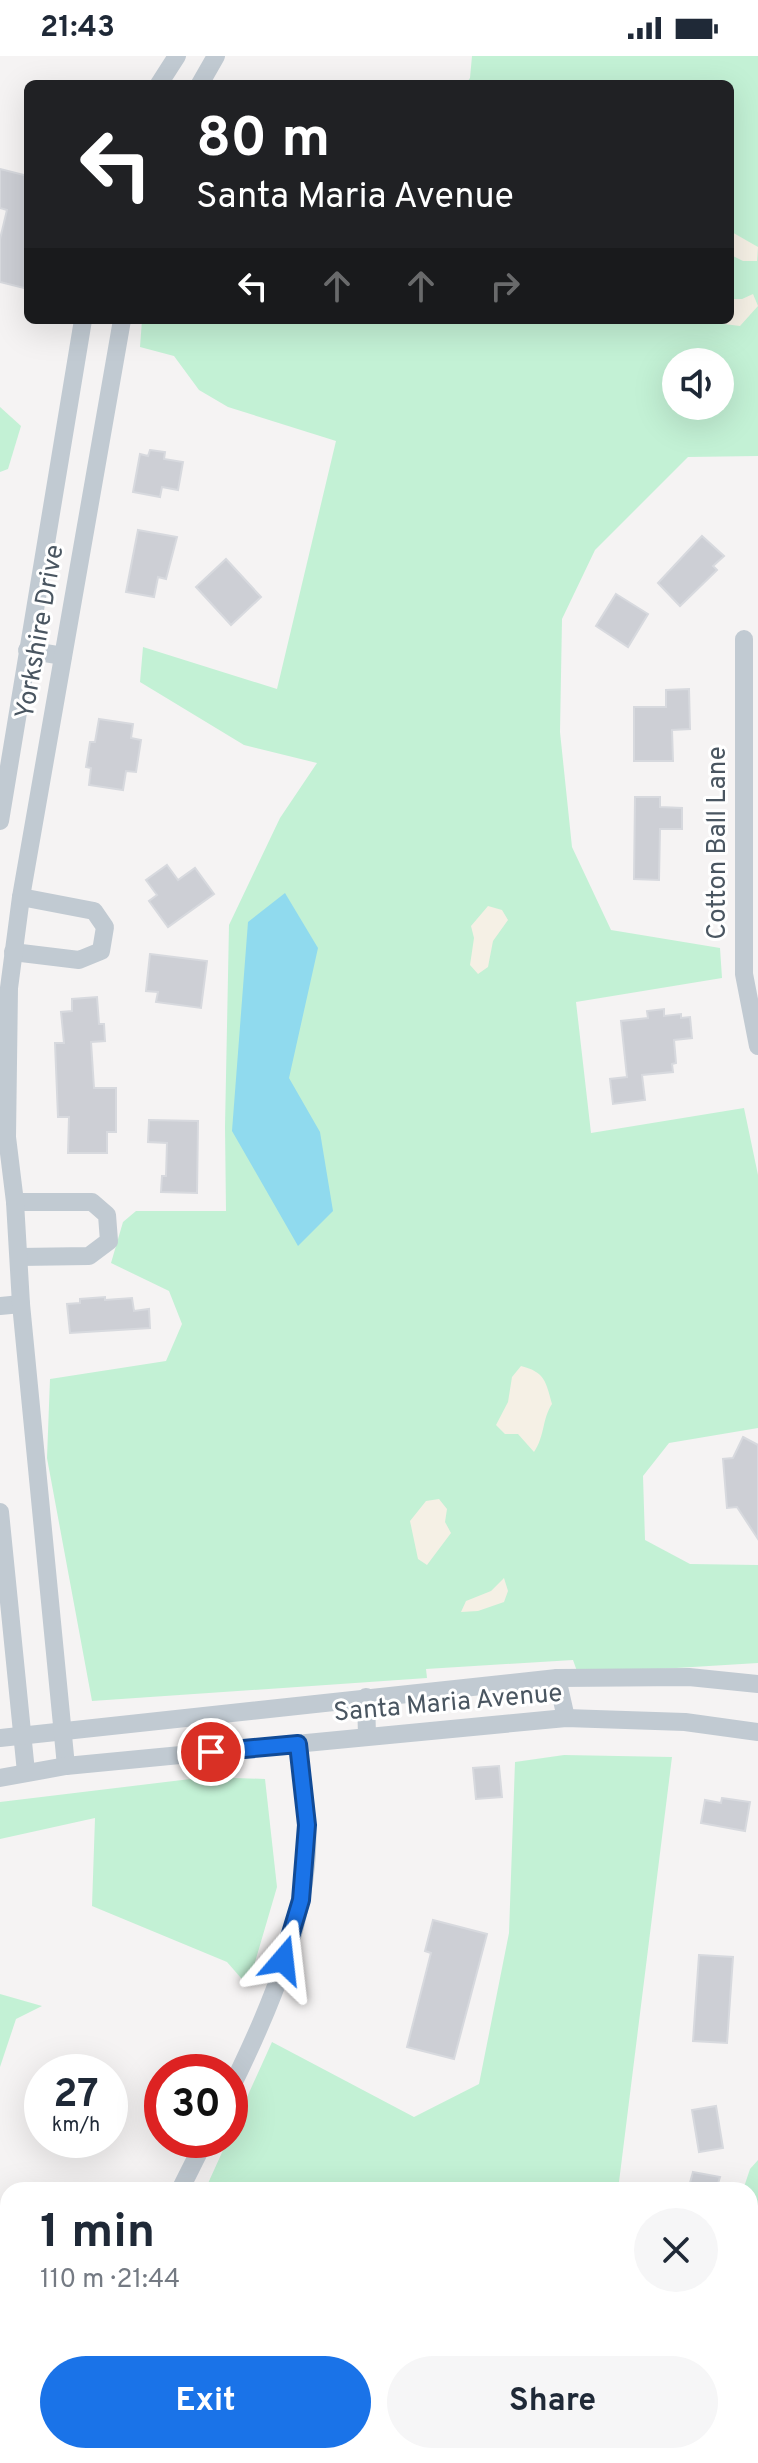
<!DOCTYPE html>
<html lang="en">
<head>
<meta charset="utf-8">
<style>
  body { margin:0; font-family:Overpass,sans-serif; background:#f6f6f7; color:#1f2937; height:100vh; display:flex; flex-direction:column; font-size:30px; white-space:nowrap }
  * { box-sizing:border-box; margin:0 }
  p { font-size:26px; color:#747a83 }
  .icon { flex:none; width:44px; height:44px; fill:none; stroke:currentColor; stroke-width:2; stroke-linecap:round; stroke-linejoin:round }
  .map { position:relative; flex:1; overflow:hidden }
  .panel { position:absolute; left:0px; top:2126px; width:758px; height:282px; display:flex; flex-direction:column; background:#fff; border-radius:24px 24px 0 0; box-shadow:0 8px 32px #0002 }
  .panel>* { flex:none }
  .top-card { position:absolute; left:24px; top:24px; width:710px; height:244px; border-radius:12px; box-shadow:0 8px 32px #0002; background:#202124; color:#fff; overflow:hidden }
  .fabs { position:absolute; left:662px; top:292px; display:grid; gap:16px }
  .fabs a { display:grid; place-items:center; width:72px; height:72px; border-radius:50%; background:#fff; box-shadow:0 8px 32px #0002; font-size:40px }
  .speed { position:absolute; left:24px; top:1998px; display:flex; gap:16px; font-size:40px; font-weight:700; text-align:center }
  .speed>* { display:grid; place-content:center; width:104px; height:104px; border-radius:50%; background:#fff; box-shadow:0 8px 32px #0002; line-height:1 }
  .speed small { font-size:20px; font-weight:400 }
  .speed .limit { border:12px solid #d22; background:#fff; color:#111 }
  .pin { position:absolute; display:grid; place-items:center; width:68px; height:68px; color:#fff; margin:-34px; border:4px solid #fff; border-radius:50%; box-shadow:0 2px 8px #0007 }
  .me { position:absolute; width:88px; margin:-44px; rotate:17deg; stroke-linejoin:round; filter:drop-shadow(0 0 6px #0008) }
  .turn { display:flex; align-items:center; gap:28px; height:168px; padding:0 40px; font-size:36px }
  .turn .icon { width:104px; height:104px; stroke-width:2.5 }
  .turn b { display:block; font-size:56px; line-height:68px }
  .lanes { display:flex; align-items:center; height:76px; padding:0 40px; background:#0003; justify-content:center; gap:40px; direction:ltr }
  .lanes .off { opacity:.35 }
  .round { display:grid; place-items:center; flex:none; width:84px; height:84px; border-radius:42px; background:#f6f6f7 }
  .head { display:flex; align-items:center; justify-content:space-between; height:136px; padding:0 40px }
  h1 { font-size:48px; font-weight:700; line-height:60px }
  .cta { display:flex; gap:16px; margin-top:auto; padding:16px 40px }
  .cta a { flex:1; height:92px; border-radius:48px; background:#1a73e8; color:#fff; font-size:32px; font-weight:700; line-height:92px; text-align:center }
  .cta a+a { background:#f6f6f7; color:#1f2937 }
  .status { display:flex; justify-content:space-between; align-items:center; height:56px; padding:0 40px; background:#fff; direction:ltr }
  .status svg { height:22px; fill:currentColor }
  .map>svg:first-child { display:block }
  .green { fill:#c3f1d5; fill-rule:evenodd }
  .sand { fill:#f5f0e5 }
  .water { fill:#90daee }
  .building { fill:#cdcfd5; stroke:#d7d9de; stroke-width:2 }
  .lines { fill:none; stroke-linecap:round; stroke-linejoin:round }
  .minor { stroke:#c1cad2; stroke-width:18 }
  .route-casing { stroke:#114b97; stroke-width:20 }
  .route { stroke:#1a73e8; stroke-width:14 }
  .labels { text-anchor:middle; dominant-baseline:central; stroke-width:6; stroke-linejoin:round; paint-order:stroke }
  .street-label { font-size:26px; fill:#4a5661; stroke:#fff }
</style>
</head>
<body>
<div class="status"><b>21:43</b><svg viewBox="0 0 49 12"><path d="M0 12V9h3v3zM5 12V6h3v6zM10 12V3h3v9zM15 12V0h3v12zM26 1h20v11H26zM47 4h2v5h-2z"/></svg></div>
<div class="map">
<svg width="758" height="2407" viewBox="0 0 758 2407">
  <rect width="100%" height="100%" fill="#f5f3f3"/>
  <!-- green -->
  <g class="green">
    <path d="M472 0H758V400L688 401 595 494 562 563 560 676 572 791 611 874 720 892 722 922 576 946 591 1077 744 1052 758 1119V1372L669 1387 643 1420 645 1484 690 1508 758 1509V1607L578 1618 573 1604 426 1613 427 1622 92 1645 47 1402 50 1323 166 1305 182 1268 169 1235 111 1207 123 1166 136 1155H226L225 1071 229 869 280 762 317 707 244 689 140 626 143 591 277 633 336 385 228 351 199 334 174 300 140 291 142 264H730V28H466L470 22ZM676 306H720V350H676Z"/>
    <path d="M0 351 21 370 8 413 0 416Z"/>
    <path d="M564 1699 672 1701 618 2134H205L272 1986 414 2061 479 2028 509 1877 515 1706Z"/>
    <path d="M207 1721 265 1723 277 1831 248 1930 227 1906 92 1850 95 1762 0 1783V1746Z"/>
    <path d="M0 1938 42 1950 16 1963 0 2011Z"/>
    <path d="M758 2104V2407H21L19 2400H750V2134H743L750 2113Z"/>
    <path d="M0 2218 8 2222V2292L0 2297Z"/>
  </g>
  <!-- sand -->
  <g class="sand">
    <path d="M730 175 758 191 757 205H743L731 199Z"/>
    <path d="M753 238 758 250 740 270 716 267 714 264H730V243H742Z"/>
    <path d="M488 850 502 854 508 864 493 885 488 911 478 918 470 909 474 882 471 870Z"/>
    <path d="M521 1310C545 1316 546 1326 552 1348 542 1363 545 1380 534 1396L518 1378H505L496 1369 508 1346 512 1321Z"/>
    <path d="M439 1443 447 1453 445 1466 451 1477 427 1509 418 1503 410 1465 426 1445Z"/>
    <path d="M504 1522 508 1535 504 1546 478 1555 461 1556 466 1545 491 1535Z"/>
  </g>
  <!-- water -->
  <path class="water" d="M285 837 318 892 289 1022 320 1076 333 1155 298 1190 232 1075 248 866Z"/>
  <!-- building -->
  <g class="building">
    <path d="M0 113 28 120V233L0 226V183L7 154 0 152Z"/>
    <path d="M150 394 165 396 164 403 183 406 178 434 162 431 160 441 133 436 140 398 148 400Z"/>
    <path d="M138 474 177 481 166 523 158 521 154 541 126 536Z"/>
    <path d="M702 480 724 500 713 510 717 514 680 550 658 527Z"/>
    <path d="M226 503 261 541 231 569 196 531Z"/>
    <path d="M616 538 648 558 628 591 596 570Z"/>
    <path d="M689 633 690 673 672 674 673 705H634V651H666V634Z"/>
    <path d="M99 663 133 668 131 682 141 684 136 716 126 715 123 734 89 729 91 712 86 711 90 686H95Z"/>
    <path d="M635 741H660V751L682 752V773H660L659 824 634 823Z"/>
    <path d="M167 809 178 824 195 812 214 838 168 871 149 845 157 839 146 824Z"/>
    <path d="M150 898 207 905 201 952 156 946 158 936 146 935Z"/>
    <path d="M97 941 99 968H104L105 985 91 986 94 1032H116V1076H107V1097H68L69 1061H58L55 987H64L61 956 72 955V943Z"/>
    <path d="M664 953V960L681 958V962L690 961 692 982 674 984 676 1007 672 1008 673 1016 642 1019 645 1044 613 1048 610 1023 627 1021 621 965 648 962 647 955Z"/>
    <path d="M149 1064 198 1065 197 1137 161 1136 162 1120H166L167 1087 148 1086Z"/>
    <path d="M105 1241V1244L132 1242 134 1255 149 1253 150 1272 70 1277 67 1248 80 1247V1243Z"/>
    <path d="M743 1381 758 1389V1483L737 1451 727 1452 723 1403 733 1402Z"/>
    <path d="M499 1710 502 1741 476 1743 473 1712Z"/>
    <path d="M722 1742 750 1746 745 1775 701 1767 705 1744 721 1747Z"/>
    <path d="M433 1864 487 1878 454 2003 407 1991 431 1897 425 1895Z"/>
    <path d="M699 1899 733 1901 727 1987 693 1985Z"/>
    <path d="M716 2050 723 2092 699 2096 692 2054Z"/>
    <path d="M693 2116 720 2121 716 2134H688Z"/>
  </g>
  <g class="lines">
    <!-- minor -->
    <g class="minor">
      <path d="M159 28 177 0"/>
      <path d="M200 28 216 0"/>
      <path d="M744 583V918L758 990"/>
      <path d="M27 594 63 600"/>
      <path d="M0 765 83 264"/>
      <path d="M13 896 79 904 101 895 105 871 94 855 21 841"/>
      <path d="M15 1146H92L107 1159 109 1185 89 1200 19 1201"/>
      <path d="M0 1250 21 1248"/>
      <path d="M0 1456 26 1716"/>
      <path d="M557 1622 566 1662"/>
      <path d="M366 1641 367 1680"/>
      <path d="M0 1682 557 1622 689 1621 758 1628"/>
      <path d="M66 1710 21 1248 15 1146 7 1081 9 932 21 841 122 264"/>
      <path d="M0 1722 66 1710 566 1662 685 1666 758 1676"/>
      <path d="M230 2034C269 1955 312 1857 307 1767 305 1741 301 1714 298 1688"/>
      <path d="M180 2134 205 2084"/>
      <path d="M0 2309 8 2306"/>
    </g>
  </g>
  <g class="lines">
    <defs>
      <path id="route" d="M211 1696 298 1688 307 1769 301 1844 283 1904"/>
    </defs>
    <!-- route casing -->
    <use href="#route" class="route-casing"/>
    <!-- route -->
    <use href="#route" class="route"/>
  </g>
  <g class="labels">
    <!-- street labels -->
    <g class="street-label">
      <text transform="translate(41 576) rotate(-80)">Yorkshire Drive</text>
      <text transform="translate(718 787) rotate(-90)">Cotton Ball Lane</text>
      <text transform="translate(448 1648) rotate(-5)">Santa Maria Avenue</text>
    </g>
  </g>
</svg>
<div class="fabs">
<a><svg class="icon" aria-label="sound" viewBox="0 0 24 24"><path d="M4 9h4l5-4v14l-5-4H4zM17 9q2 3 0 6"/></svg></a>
</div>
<div class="speed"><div>27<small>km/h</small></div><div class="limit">30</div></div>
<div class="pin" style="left:211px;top:1696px;background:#d93025"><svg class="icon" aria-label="arrive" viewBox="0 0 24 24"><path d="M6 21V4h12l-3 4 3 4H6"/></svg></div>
<svg class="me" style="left:283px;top:1904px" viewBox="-20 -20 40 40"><path d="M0-17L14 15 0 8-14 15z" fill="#1a73e8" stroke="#fff" stroke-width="4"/></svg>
<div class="top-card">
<div class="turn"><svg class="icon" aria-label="left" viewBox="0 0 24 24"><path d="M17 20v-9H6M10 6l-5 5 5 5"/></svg><div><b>80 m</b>Santa Maria Avenue</div></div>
<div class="lanes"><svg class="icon" aria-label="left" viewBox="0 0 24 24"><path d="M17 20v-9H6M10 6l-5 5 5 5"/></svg><svg class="icon off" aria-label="ahead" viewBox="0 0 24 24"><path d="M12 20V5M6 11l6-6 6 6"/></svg><svg class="icon off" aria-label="ahead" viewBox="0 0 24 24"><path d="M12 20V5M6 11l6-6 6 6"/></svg><svg class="icon off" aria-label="right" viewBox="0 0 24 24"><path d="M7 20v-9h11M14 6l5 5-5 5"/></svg></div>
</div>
<section class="panel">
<div class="head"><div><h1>1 min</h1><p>110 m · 21:44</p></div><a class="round"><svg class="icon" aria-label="close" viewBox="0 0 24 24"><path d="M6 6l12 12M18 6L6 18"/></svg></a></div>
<div class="cta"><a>Exit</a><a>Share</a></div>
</section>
</div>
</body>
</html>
